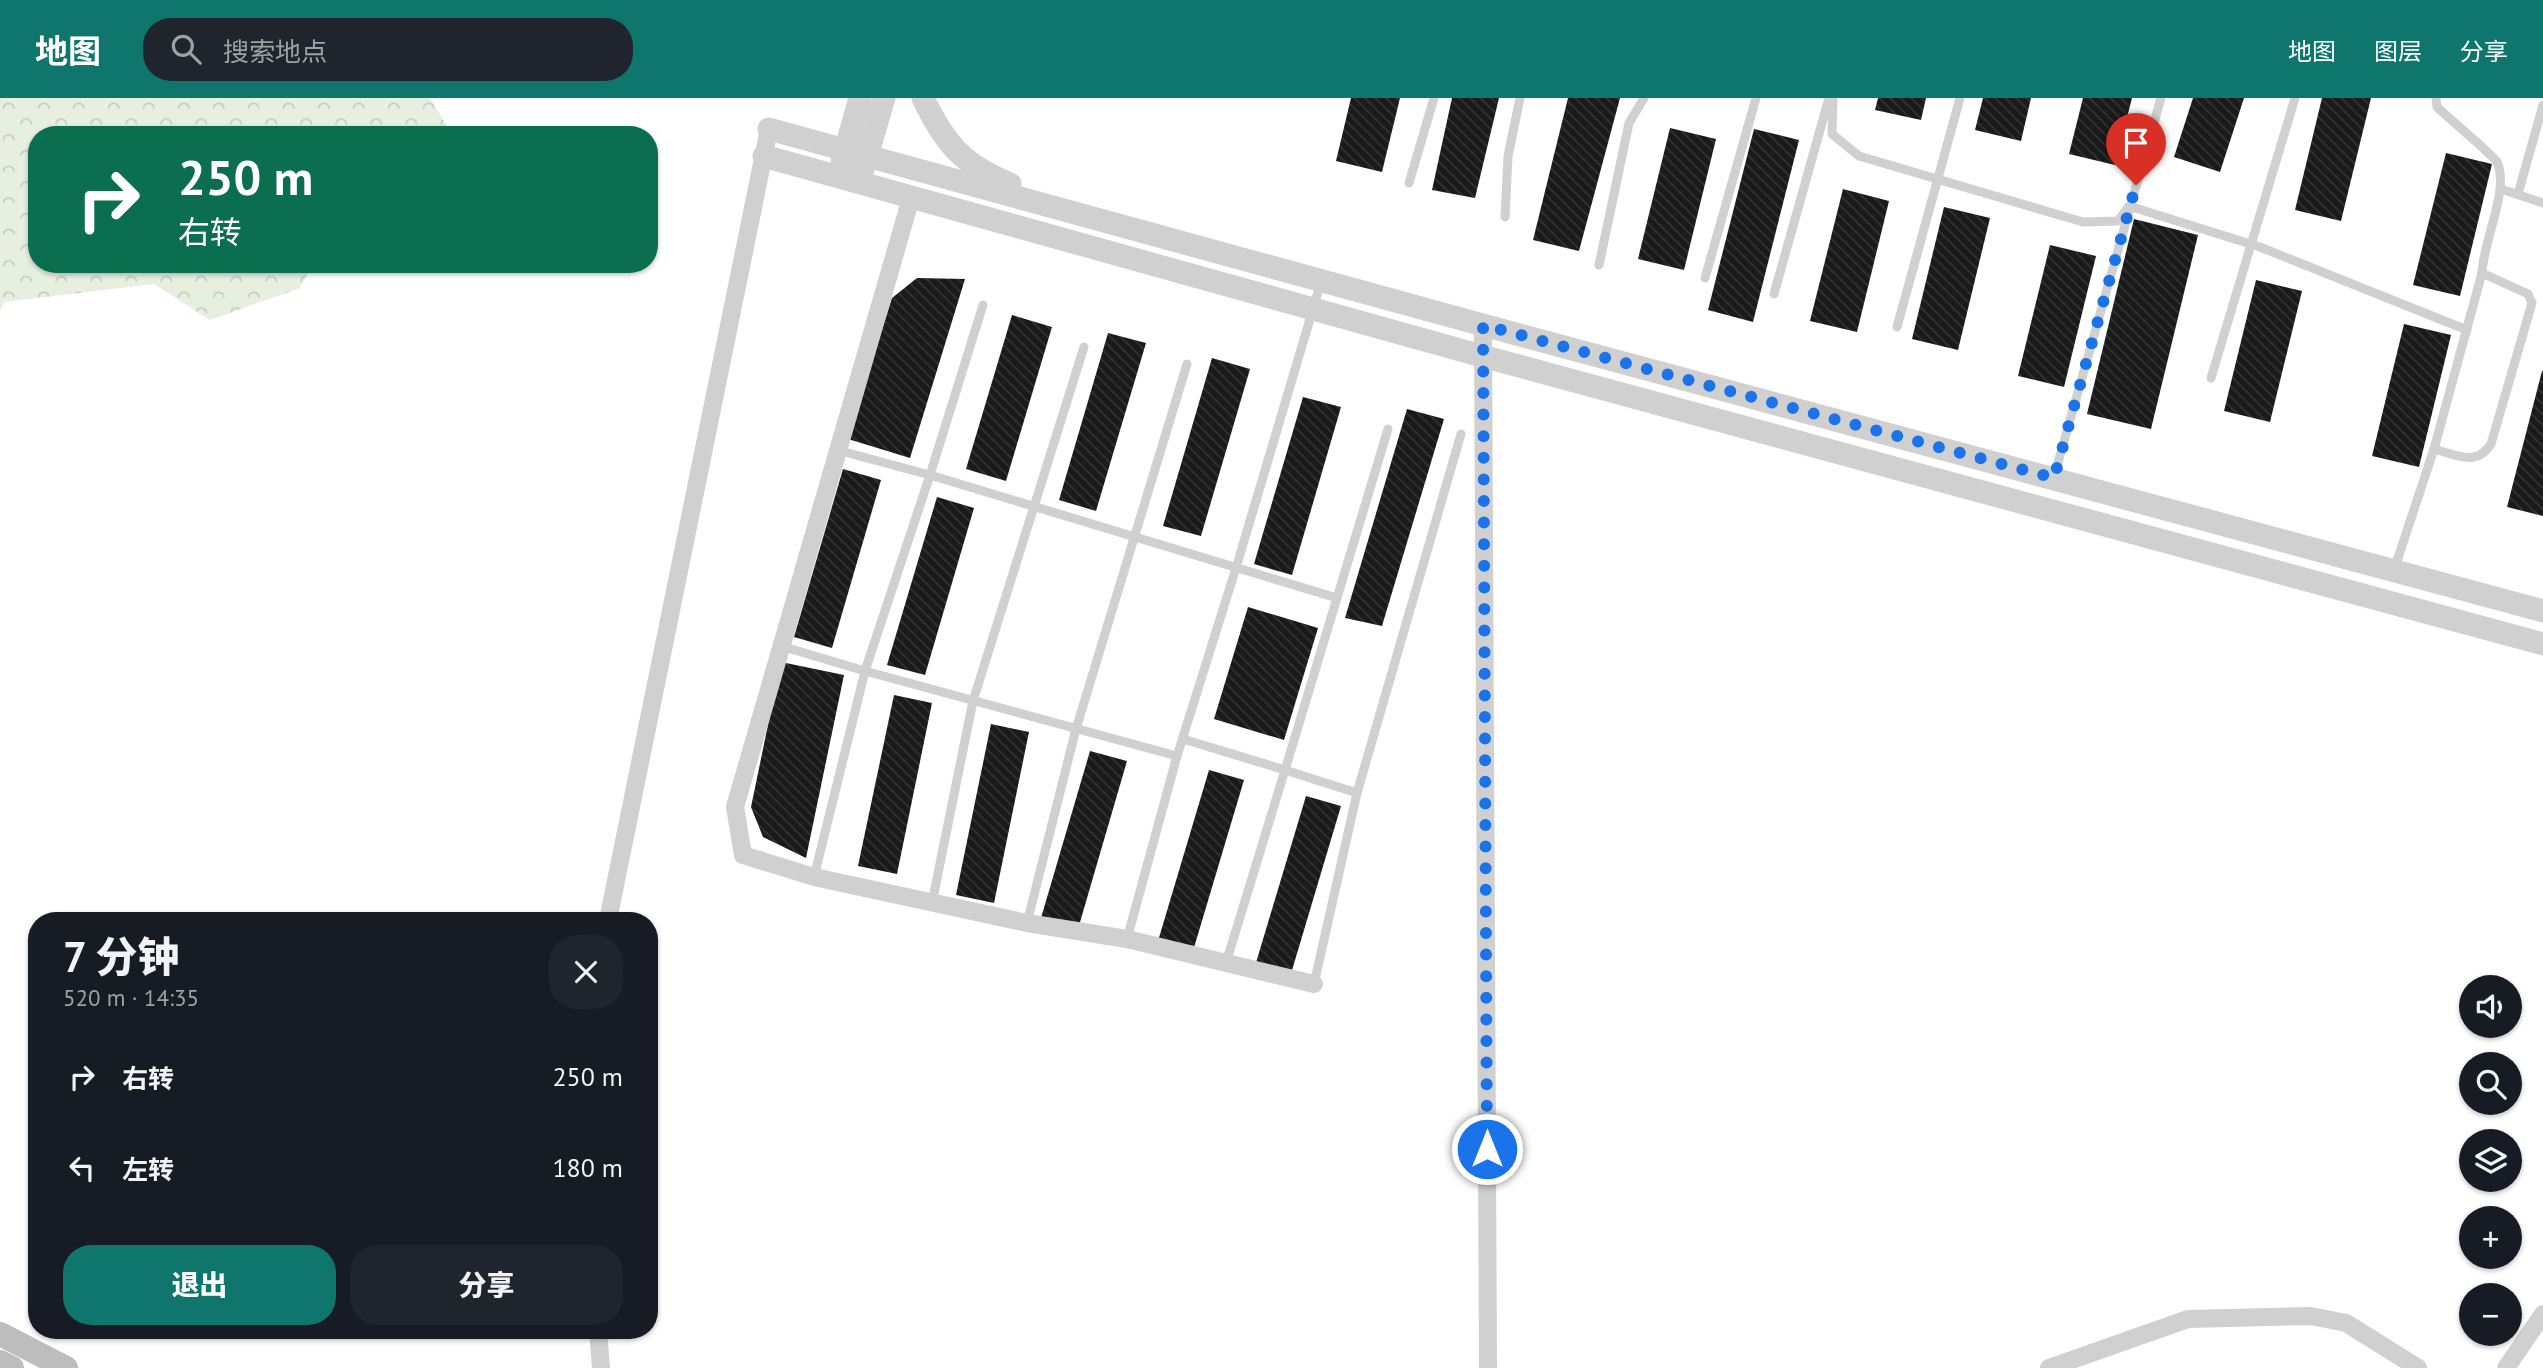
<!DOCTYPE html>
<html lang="zh">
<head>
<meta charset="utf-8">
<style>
  body { margin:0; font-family:"PT Sans","Noto Sans SC",sans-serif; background:#20242c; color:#f1f3f6; height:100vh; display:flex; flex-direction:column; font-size:26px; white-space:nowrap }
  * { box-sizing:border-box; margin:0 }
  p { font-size:23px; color:#9ea1a6 }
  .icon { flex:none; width:38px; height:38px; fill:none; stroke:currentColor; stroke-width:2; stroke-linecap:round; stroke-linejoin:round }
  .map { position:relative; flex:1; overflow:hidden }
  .side { position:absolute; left:28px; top:814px; width:630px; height:427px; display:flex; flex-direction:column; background:#171b24; border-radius:28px; box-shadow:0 2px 5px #0004 }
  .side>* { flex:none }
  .hud { position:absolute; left:28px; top:28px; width:630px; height:147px; border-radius:28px; box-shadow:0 2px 5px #0004; background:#0b6e4f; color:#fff; overflow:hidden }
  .controls { position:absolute; left:2459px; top:877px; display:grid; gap:14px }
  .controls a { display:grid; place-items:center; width:63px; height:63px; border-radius:50%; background:#171b24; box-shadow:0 2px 5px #0004; font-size:35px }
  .pin { position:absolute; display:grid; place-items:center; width:60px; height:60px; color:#fff; margin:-72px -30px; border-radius:50% 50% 50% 0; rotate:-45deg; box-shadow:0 0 7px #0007 }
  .pin .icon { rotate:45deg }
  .me { position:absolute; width:77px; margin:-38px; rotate:0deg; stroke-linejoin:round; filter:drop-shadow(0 0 5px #0008) }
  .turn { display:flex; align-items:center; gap:24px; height:147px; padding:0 35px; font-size:32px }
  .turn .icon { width:91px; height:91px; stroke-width:2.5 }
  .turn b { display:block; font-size:49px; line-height:60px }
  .round { display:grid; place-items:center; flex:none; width:74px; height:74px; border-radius:28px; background:#20242c }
  .overview { display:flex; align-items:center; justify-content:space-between; height:119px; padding:0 35px }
  h1 { font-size:42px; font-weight:800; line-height:52px }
  .cta { display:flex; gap:14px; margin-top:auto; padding:14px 35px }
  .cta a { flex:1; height:80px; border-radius:28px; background:#0f766e; color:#fff; font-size:28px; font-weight:800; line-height:80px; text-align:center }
  .cta a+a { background:#20242c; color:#f1f3f6 }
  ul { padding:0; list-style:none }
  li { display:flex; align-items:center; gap:21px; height:91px; padding:0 35px }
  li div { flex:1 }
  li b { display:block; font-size:26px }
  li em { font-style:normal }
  header { display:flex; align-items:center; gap:42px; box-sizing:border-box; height:98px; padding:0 35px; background:#0f766e; color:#fff }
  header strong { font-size:33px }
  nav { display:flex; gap:38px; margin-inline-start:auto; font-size:24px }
  .search { width:490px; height:63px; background:#20242c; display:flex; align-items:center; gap:18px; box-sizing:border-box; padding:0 24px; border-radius:28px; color:#9ea1a6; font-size:26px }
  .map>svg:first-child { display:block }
  .forest { fill:url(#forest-crowns) }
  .building { fill:url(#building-back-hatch) }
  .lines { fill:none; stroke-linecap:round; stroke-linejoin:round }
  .service { stroke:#d0d0d0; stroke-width:9 }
  .minor { stroke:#d0d0d0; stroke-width:18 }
  .tertiary { stroke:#d0d0d0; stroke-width:23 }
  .secondary { stroke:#bdbdbd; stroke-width:24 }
  .route { stroke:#1a73e8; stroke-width:12; stroke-dasharray:0 21.6 }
</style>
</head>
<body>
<header>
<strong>地图</strong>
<div class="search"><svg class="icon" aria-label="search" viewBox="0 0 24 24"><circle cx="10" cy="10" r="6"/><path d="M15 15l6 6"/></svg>搜索地点</div>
<nav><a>地图</a><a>图层</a><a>分享</a></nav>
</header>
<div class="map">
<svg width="2543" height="1270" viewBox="0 0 2543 1270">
  <defs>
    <pattern id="forest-crowns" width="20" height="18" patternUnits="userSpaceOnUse" patternTransform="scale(1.75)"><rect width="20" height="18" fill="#e7efe1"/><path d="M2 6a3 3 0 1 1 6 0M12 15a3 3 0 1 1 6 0" fill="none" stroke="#c7cdc2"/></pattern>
    <pattern id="building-back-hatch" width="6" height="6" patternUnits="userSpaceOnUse" patternTransform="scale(1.75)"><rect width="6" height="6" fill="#1a1a1a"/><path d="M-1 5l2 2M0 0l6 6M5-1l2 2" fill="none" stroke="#333"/></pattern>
  </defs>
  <rect width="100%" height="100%" fill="#fff"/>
  <!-- forest -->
  <path class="forest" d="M0 0H430L447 28 441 37H37V166H313L300 190 210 222 154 186 4 204 0 214Z"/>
  <!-- building -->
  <g class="building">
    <path d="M1351 0H1400L1382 74 1336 63Z"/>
    <path d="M1452 0H1499L1475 100 1432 92Z"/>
    <path d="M1568 0H1620L1579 153 1533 142Z"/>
    <path d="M1878 0H1926L1921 22 1875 12Z"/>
    <path d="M1983 0H2031L2021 43 1975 32Z"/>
    <path d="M2083 0H2132L2115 67 2069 56Z"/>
    <path d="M2193 0H2244L2220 74 2174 59Z"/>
    <path d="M2322 0H2371L2341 123 2295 112Z"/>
    <path d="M1670 30 1716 41 1684 172 1638 161Z"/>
    <path d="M1754 31 1799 42 1753 224 1708 212Z"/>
    <path d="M2446 55 2492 66 2460 198 2413 187Z"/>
    <path d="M1843 91 1889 103 1857 234 1810 223Z"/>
    <path d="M1944 109 1990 120 1958 252 1912 241Z"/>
    <path d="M2134 121 2198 137 2151 331 2087 316Z"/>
    <path d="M2050 147 2096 158 2064 289 2018 278Z"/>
    <path d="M917 180 965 181 910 360 848 341 892 200Z"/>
    <path d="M2256 182 2302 193 2270 324 2224 313Z"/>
    <path d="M1012 217 1052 229 1006 383 966 371Z"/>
    <path d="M2404 226 2451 237 2419 369 2372 358Z"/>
    <path d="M1108 235 1146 245 1096 413 1059 402Z"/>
    <path d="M1212 260 1250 271 1201 438 1163 428Z"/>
    <path d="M2542 273H2543V418L2507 409Z"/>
    <path d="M1303 299 1341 309 1292 477 1254 466Z"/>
    <path d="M1407 311 1444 321 1382 528 1345 520Z"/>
    <path d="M843 371 881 382 832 550 794 539Z"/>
    <path d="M937 399 974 410 925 577 887 567Z"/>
    <path d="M1248 509 1318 530 1284 642 1214 621Z"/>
    <path d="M781 564 844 577 806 760 763 739 751 709Z"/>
    <path d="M894 597 932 605 897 776 858 768Z"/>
    <path d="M991 626 1029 634 994 805 956 797Z"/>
    <path d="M1090 653 1127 663 1078 831 1041 820Z"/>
    <path d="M1209 672 1244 682 1193 853 1158 843Z"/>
    <path d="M1306 698 1341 708 1290 879 1255 868Z"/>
  </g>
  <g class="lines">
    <!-- service -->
    <g class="service">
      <path d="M1833 0 1832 36 1859 58 2083 124 2118 123 2129 108 2260 149 2467 232"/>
      <path d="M1409 85 1434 0"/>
      <path d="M2501 91 2543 105"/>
      <path d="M2518 96 2543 7"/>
      <path d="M1505 119 1508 58 1520 0"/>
      <path d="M1599 167 1629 25 1644 0"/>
      <path d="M1705 180 1756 0"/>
      <path d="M1774 196 1829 0"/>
      <path d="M983 207 930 377 1337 500 1285 672 1183 641"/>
      <path d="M1897 229 1960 0"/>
      <path d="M2211 280 2295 0"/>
      <path d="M2434 351 2482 175"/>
      <path d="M837 352 930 377 865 573 1177 658 1236 470 1321 184"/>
      <path d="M2054 379 2161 0"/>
      <path d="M2394 472 2434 351C2457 357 2476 369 2491 346L2532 205 2528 196 2482 175C2483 143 2510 91 2497 64 2493 57 2446 18 2437 9L2436 0"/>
      <path d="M1337 500 1388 331"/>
      <path d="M781 548 865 573 814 779"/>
      <path d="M1357 695 1461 336"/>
      <path d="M932 805 973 603 1084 249"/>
      <path d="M1027 825 1076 631 1187 266"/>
      <path d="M1127 841 1177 658"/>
      <path d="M1226 865 1285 672 1357 695 1314 886"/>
    </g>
    <!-- minor -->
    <g class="minor">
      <path d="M911 100 735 709 743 757 814 779 1027 825 1127 841 1314 886"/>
      <path d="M1483 227 1488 1270"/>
      <path d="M608 822 769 31"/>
      <path d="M598 1232 601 1270"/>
      <path d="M2049 1270 2188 1221 2311 1218 2346 1225 2418 1270"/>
      <path d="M2506 1270 2543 1216"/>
    </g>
    <!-- tertiary -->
    <g class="tertiary">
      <path d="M923 0C945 46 962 66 1010 86"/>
      <path d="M769 31 1483 227 2543 513"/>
      <path d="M764 58 1482 258 2543 546"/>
      <path d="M842 64 860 0"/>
      <path d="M863 71 884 0"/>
    </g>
    <!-- secondary -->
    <g class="secondary">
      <path d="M0 1236 66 1270"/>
      <path d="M0 1264 12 1270"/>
    </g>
  </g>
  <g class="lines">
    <!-- route -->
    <path class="route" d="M1487 1051 1483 227 2054 380 2136 87"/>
  </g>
</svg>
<div class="controls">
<a><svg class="icon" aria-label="sound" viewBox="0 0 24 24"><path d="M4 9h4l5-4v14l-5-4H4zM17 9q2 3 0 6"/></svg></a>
<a><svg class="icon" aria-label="search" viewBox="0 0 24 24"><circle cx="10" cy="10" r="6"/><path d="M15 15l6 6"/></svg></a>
<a><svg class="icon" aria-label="layers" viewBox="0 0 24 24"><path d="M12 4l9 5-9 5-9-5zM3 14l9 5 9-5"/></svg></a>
<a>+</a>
<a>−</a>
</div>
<div class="pin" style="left:2136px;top:87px;background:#d93025"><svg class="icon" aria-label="arrive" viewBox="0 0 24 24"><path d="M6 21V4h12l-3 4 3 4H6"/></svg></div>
<svg class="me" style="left:1487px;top:1051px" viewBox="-20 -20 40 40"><circle r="17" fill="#1a73e8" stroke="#fff" stroke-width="3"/><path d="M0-11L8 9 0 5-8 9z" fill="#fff"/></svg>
<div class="hud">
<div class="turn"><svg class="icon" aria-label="right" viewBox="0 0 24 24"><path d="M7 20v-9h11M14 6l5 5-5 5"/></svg><div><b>250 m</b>右转</div></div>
</div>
<section class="side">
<div class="overview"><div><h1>7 分钟</h1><p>520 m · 14:35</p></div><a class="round"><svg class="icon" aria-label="close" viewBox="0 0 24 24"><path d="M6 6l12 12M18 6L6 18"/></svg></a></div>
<ul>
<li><svg class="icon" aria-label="right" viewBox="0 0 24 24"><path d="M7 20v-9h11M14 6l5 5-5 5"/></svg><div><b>右转</b></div><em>250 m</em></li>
<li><svg class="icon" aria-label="left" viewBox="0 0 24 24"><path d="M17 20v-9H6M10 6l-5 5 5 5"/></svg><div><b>左转</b></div><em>180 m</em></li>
</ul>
<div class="cta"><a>退出</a><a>分享</a></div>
</section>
</div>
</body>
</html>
